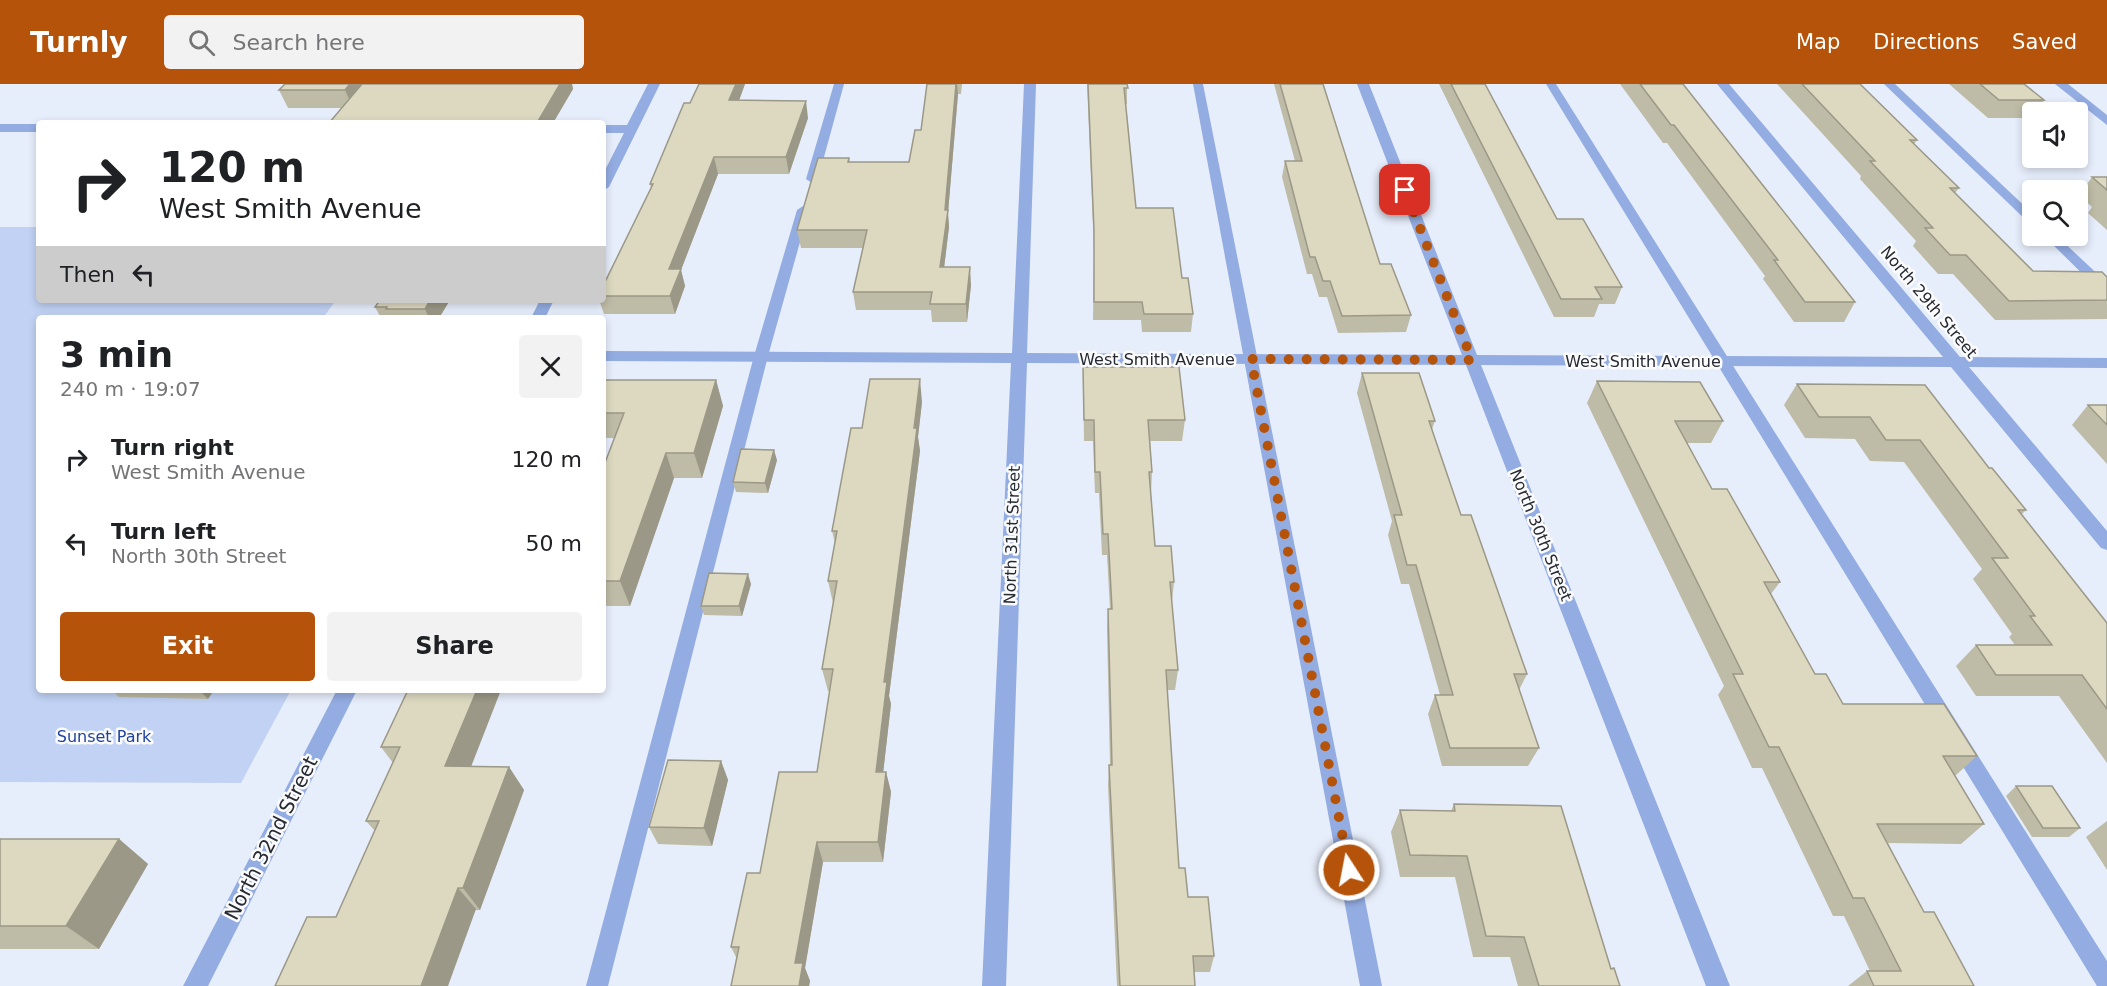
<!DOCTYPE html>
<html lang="en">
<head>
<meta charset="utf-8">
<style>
  body { margin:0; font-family:"DejaVu Sans",sans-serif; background:#f2f2f2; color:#202124; height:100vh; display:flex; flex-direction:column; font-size:22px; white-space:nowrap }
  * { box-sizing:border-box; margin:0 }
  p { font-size:20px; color:#757577 }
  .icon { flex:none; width:33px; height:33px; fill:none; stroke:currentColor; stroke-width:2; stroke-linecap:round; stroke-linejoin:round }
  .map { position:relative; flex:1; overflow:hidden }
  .side { position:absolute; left:36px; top:231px; width:570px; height:378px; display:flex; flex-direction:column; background:#fff; border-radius:6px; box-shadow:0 3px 9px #0003 }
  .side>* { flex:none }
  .hud { position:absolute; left:36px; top:36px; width:570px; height:183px; border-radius:6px; box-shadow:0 3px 9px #0003; background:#fff; color:#202124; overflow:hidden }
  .buttons { position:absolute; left:2022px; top:18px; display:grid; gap:12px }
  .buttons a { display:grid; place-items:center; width:66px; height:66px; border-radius:6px; background:#fff; box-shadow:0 3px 9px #0003; font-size:30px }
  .pin { position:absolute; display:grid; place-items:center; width:51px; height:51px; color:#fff; margin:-26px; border-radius:12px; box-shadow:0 3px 9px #0006 }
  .me { position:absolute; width:66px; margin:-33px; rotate:349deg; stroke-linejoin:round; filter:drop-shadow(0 0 4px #0008) }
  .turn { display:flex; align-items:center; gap:21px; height:126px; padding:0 24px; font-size:27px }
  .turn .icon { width:78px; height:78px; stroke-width:2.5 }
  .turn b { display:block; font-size:42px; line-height:51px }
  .then { display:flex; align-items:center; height:57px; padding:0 24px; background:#0003; gap:12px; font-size:22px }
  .round { display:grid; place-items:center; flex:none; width:63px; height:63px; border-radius:6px; background:#f2f2f2 }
  .overview { display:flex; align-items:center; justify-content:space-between; height:102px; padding:0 24px }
  h1 { font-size:36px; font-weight:700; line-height:45px }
  .primary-button { display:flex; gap:12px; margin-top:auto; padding:12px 24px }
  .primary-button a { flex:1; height:69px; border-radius:6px; background:#b45309; color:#fff; font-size:24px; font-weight:700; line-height:69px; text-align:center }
  .primary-button a+a { background:#f2f2f2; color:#202124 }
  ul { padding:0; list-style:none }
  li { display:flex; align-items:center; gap:18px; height:84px; padding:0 24px }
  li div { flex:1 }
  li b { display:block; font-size:22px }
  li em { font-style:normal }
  header { display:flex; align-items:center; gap:36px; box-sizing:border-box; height:84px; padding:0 30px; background:#b45309; color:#fff }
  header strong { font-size:28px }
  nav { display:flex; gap:33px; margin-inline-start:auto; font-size:21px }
  .search { width:420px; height:54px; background:#f2f2f2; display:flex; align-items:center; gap:15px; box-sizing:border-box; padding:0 21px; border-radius:6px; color:#757577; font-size:22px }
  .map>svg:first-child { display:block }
  .green { fill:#c1d2f4 }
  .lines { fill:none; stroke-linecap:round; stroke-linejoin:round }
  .service { fill:#93ace2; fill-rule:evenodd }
  .minor { fill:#93ace2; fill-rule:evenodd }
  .tertiary { fill:#93ace2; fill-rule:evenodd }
  .wall { fill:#bebba6 }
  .shaded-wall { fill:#9b9887 }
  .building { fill:#ddd9c1; stroke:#9b9887; stroke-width:1.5 }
  .route { stroke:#b45309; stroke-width:10; stroke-dasharray:0 18 }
  .labels { text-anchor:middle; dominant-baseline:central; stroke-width:5; stroke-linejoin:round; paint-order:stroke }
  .street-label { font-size:16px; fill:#262a33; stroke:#fbfbfb }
  .park-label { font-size:16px; fill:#21439f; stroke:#fbfbfb }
  .near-street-label { font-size:20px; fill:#262a33; stroke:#fbfbfb }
</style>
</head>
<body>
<header>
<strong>Turnly</strong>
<div class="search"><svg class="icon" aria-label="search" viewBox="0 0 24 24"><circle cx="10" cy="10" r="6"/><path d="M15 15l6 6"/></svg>Search here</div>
<nav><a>Map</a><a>Directions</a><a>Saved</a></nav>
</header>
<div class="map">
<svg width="2107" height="902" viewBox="0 0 2107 902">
  <rect width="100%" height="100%" fill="#e7eefb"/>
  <!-- green -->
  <path class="green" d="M0 143H39V216H336L323 234H39V606H291L241 699 0 698Z"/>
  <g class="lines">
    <!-- service -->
    <g class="service">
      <path d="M834 0H844L818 95 812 99 806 95Z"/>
      <path d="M1193 0H1203L1382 902H1360Z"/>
      <path d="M1546 0H1556L2107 877V902H2097Z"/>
      <path d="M1884 0H1895L2032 129V139L2028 138Z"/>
      <path d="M803 122 809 126 768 272 608 902H586L754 272 797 126Z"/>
      <path d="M2044 152H2057L2107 199V210L2102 209Z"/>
    </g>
    <!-- minor -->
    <g class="minor">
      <path d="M648 0H660L609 103 603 107V90L624 49H603V41H627Z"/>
      <path d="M1024 0H1036L1027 269 1462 271 1357 0H1369L1477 271 1943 273 1717 0H1729L1960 273 2107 274V284L1969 283 2107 447V466L2101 464 1951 283 1481 281 1730 902H1706L1466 281 1027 279 1006 902H982L1011 279 603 277V267L1012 269Z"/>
      <rect x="0" y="40" width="39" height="8"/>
      <path d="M540 216H554L545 234H531Z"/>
      <path d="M337 606H357L208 902H183Z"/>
    </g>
    <!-- tertiary -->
    <path class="tertiary" d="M2055 0H2068L2107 31V41Z"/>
  </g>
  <!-- wall -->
  <g class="wall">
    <path d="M285 0H572L573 5 553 39H329L342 24H288L279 6Z"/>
    <path d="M745 0 739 16 808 34 789 90H718L681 186 685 202 675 230H604L599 216H603V202L651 104 650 100 690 19Z"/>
    <path d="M927 0H962L961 10H958L948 129 949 143 944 183 971 201 967 238H932L931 226H856L853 208 863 164H801L797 146 849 74 850 78H909L921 46Z"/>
    <path d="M1087 0H1127V20H1126L1136 124 1182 194 1193 230 1191 248H1142L1141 236H1093L1094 165Z"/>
    <path d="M1274 0H1323L1380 180 1411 231 1406 248 1338 249 1327 213H1319L1312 190H1307L1282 93 1285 77H1295Z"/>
    <path d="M1439 0H1485L1557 135 1622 203 1615 220H1599L1594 233H1554Z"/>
    <path d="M1620 0H1683L1855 218 1844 238H1794L1763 195 1765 192 1667 59H1663Z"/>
    <path d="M1777 0H1860L1917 56 1914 60 1959 104 1955 109 2033 187 2107 193V235L1995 236 1953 190H1938L1913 162 1916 157 1860 95 1861 92Z"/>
    <path d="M1949 0H2024L2044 16 2036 28H2032V34H1988Z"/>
    <path d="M2092 93H2107V146L2088 129 2092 123 2079 111Z"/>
    <path d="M380 216H450L439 234H381L375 223Z"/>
    <path d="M1083 283 1185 336 1182 357H1150L1152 388 1151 409 1155 462 1174 498 1172 518 1178 586 1175 606H1167L1179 784 1188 813 1214 872 1210 888H1194L1195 902H1117L1108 701 1109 681H1110L1107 545 1108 525H1110L1107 471H1102L1099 409H1095L1093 357H1084Z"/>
    <path d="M1362 289 1435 337 1432 345 1461 431 1527 590 1519 606 1539 664 1528 682H1442L1428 630 1435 611H1440L1409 500H1401L1388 451 1392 437 1357 309Z"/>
    <path d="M603 296H716L723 322 702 394H674L630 522H603V384L615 354H603Z"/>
    <path d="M1597 297 1723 337 1711 359H1687L1712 405 1780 498 1771 510 1815 590 1843 620 1977 672 1955 692 1984 740 1961 760 1888 759 1924 828 1974 902H1848L1867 887H1870L1844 832H1833L1762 684H1752L1718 611 1724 602 1587 319Z"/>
    <path d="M1797 300 1989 384 2026 426 2021 431 2107 539V679L2059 612H1976L1956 582 1976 561H2015L2009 553 2012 550 1973 495 1982 485 1904 378 1870 377 1855 355 1805 354 1784 321Z"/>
    <path d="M922 318 918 353 920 367 889 612 891 620 883 688H886L891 708 883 778H823L805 884 810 897 809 902H731L737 875 731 863 760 789 817 688 830 607H828L822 585 833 519 828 497 835 459 832 447Z"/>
    <path d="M2088 321H2107V380L2072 341Z"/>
    <path d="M777 376 768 409 736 408 733 398Z"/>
    <path d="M751 500 742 532 704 531 701 522Z"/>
    <path d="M112 606H214L208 615 119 613Z"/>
    <path d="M408 606 471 683H509L524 706 480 826 336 833 375 747 366 737 393 679 381 663Z"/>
    <path d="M721 677 728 696 712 762 658 760 649 743Z"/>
    <path d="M2016 702 2080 744 2069 753H2032L2006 712Z"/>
    <path d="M1454 720 1611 885 1620 902H1518L1510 873H1473L1455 793H1400L1391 748 1400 726 1451 727Z"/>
    <path d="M2107 737V786L2086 753Z"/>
    <path d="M0 754 1 755H119L148 780 99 865H0Z"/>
  </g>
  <!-- shaded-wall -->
  <g class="shaded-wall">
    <path d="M350 0H375L353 24 345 6Z"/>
    <path d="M560 0H572L573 5 553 39H537Z"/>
    <path d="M736 0H745L733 33 729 16Z"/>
    <path d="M956 0H957L958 10 948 129 949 143 942 201 940 183Z"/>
    <path d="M806 17 808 34 789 90 786 73Z"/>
    <path d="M714 73 718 90 681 186 685 202 675 230 670 212 669 185Z"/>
    <path d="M970 183 971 201 967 238 966 220Z"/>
    <path d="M430 216H450L439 234H429L425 225Z"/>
    <path d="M920 295 922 318 918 353 920 367 889 612 891 620 881 708 876 688 884 598Z"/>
    <path d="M716 296 723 322 702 394 694 369Z"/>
    <path d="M774 366 777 376 768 409 765 399Z"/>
    <path d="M666 369 674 394 630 522 620 497Z"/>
    <path d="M748 490 751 500 742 532 739 522Z"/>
    <path d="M199 606H214L208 615Z"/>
    <path d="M477 606H501L462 706 445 682Z"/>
    <path d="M721 677 728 696 712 762 704 744Z"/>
    <path d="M509 683 524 706 480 826 463 804Z"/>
    <path d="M886 688 891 708 883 778 878 758Z"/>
    <path d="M119 755 148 780 99 865 66 842Z"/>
    <path d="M817 758 823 778 805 884 810 897 809 902H799L795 879Z"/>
    <path d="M458 804 476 825 448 902H421Z"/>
  </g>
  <!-- building -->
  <g class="building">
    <path d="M285 0H350L345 6H279Z"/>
    <path d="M362 0H560L537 39H329Z"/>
    <path d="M699 0H736L729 16 806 17 786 73H714L669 185H681L670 212H603V202L653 100H650L684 19H690Z"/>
    <path d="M927 0H956L945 126H948L940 183H970L966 220H930L932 208H853L867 146H797L818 74H849L848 78H909L915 46H921Z"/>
    <path d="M1088 0H1127L1128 4H1124L1136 124H1173L1182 194H1188L1193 230H1144L1142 218H1094V147Z"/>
    <path d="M1280 0H1323L1380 180H1391L1411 231 1342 232 1330 197H1323L1315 173H1310L1285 77H1302Z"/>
    <path d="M1451 0H1485L1557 135H1583L1622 203H1595L1602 215H1561Z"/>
    <path d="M1640 0H1683L1855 218H1805L1774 176H1778L1674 41H1671Z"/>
    <path d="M1802 0H1860L1917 56H1910L1959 104H1950L2033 187 2102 188 2107 193V216L2009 217 1966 171H1950L1925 144H1933L1870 77H1875Z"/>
    <path d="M1980 0H2024L2044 16H1999Z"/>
    <path d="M2092 93H2107V106Z"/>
    <path d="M380 216H430L425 225H386L387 223H375Z"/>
    <path d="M1083 283H1179L1185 336H1148L1152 388H1149L1155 462H1171L1174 498H1170L1178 586H1166L1179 784H1185L1188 813H1208L1214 872H1193L1195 902H1120L1109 681H1112L1108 525H1112L1108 450H1103L1100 388H1095L1094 336H1084Z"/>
    <path d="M1362 289H1419L1435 337H1429L1461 431H1471L1527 590H1514L1539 664H1450L1435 611H1453L1416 481H1407L1394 431H1402Z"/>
    <path d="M870 295H920L914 344H917L884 598H887L876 688H886L878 758H817L795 879H803L799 902H731L739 863H731L747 789H760L779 688H817L833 585H822L837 497H828L837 447H832L851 344H862Z"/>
    <path d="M603 296H716L694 369H666L620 497H603V384L624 329H603Z"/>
    <path d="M1597 297 1700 298 1723 337H1675L1712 405H1727L1780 498H1764L1815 590H1826L1843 620H1944L1977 672H1943L1984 740H1877L1924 828H1934L1974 902H1874L1867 887H1901L1864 814H1853L1779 663H1769L1733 590H1743Z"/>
    <path d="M1797 300 1925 301 1989 384H1992L2026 426H2018L2107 539V625L2082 591H1996L1976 561H2052L2030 532H2035L1992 474H2008L1920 356H1886L1870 333H1819Z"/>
    <path d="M2088 321H2107V341Z"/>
    <path d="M741 365 774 366 765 399 733 398Z"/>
    <path d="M709 489 748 490 739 522H701Z"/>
    <path d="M408 606H477L445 682 509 683 463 804H458L421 902H275L307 833H336L379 737H366L400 663H381Z"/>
    <path d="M668 676 721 677 704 744 649 743Z"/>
    <path d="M2016 702H2052L2080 744H2043Z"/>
    <path d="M1454 720 1561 722 1611 885 1614 884 1620 902H1539L1524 853 1486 852 1467 772 1410 771 1400 726 1455 727Z"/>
    <path d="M0 755H119L66 842H0Z"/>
  </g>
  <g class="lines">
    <!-- route -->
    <path class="route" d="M1349 786 1251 275 1472 276 1405 106"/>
  </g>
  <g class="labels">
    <!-- street labels -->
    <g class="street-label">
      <text transform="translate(1929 218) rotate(50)">North 29th Street</text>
      <text x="1157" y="275">West Smith Avenue</text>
      <text x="1643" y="277">West Smith Avenue</text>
      <text transform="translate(1012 451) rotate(-88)">North 31st Street</text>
      <text transform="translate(1541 451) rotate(68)">North 30th Street</text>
    </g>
    <!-- park labels -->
    <g class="park-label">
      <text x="104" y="652">Sunset Park</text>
    </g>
    <!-- near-street labels -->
    <g class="near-street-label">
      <text transform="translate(271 754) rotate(-63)">North 32nd Street</text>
    </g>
  </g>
</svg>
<div class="buttons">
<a><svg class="icon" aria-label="sound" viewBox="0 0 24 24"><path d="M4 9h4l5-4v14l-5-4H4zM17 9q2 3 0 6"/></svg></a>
<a><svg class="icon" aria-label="search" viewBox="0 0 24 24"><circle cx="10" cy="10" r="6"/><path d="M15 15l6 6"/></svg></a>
</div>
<div class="pin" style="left:1405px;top:106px;background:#d93025"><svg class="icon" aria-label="arrive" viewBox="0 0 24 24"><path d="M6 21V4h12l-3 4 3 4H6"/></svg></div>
<svg class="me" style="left:1349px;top:786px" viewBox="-20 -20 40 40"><circle r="17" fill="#b45309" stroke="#fff" stroke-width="3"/><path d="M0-11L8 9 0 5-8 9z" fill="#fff"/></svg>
<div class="hud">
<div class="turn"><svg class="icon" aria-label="right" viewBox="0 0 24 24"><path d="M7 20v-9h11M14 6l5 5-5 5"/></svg><div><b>120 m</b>West Smith Avenue</div></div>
<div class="then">Then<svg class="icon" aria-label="left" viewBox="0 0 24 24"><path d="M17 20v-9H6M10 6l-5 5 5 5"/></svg></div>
</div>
<section class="side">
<div class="overview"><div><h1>3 min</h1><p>240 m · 19:07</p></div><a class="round"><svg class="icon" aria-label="close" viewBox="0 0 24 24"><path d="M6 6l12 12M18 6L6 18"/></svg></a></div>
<ul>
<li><svg class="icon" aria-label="right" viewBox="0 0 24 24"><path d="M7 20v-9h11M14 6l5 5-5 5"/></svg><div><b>Turn right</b><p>West Smith Avenue</p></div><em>120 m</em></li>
<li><svg class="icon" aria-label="left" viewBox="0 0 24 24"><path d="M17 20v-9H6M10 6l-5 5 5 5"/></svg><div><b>Turn left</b><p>North 30th Street</p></div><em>50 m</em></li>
</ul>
<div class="primary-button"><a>Exit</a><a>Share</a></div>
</section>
</div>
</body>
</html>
